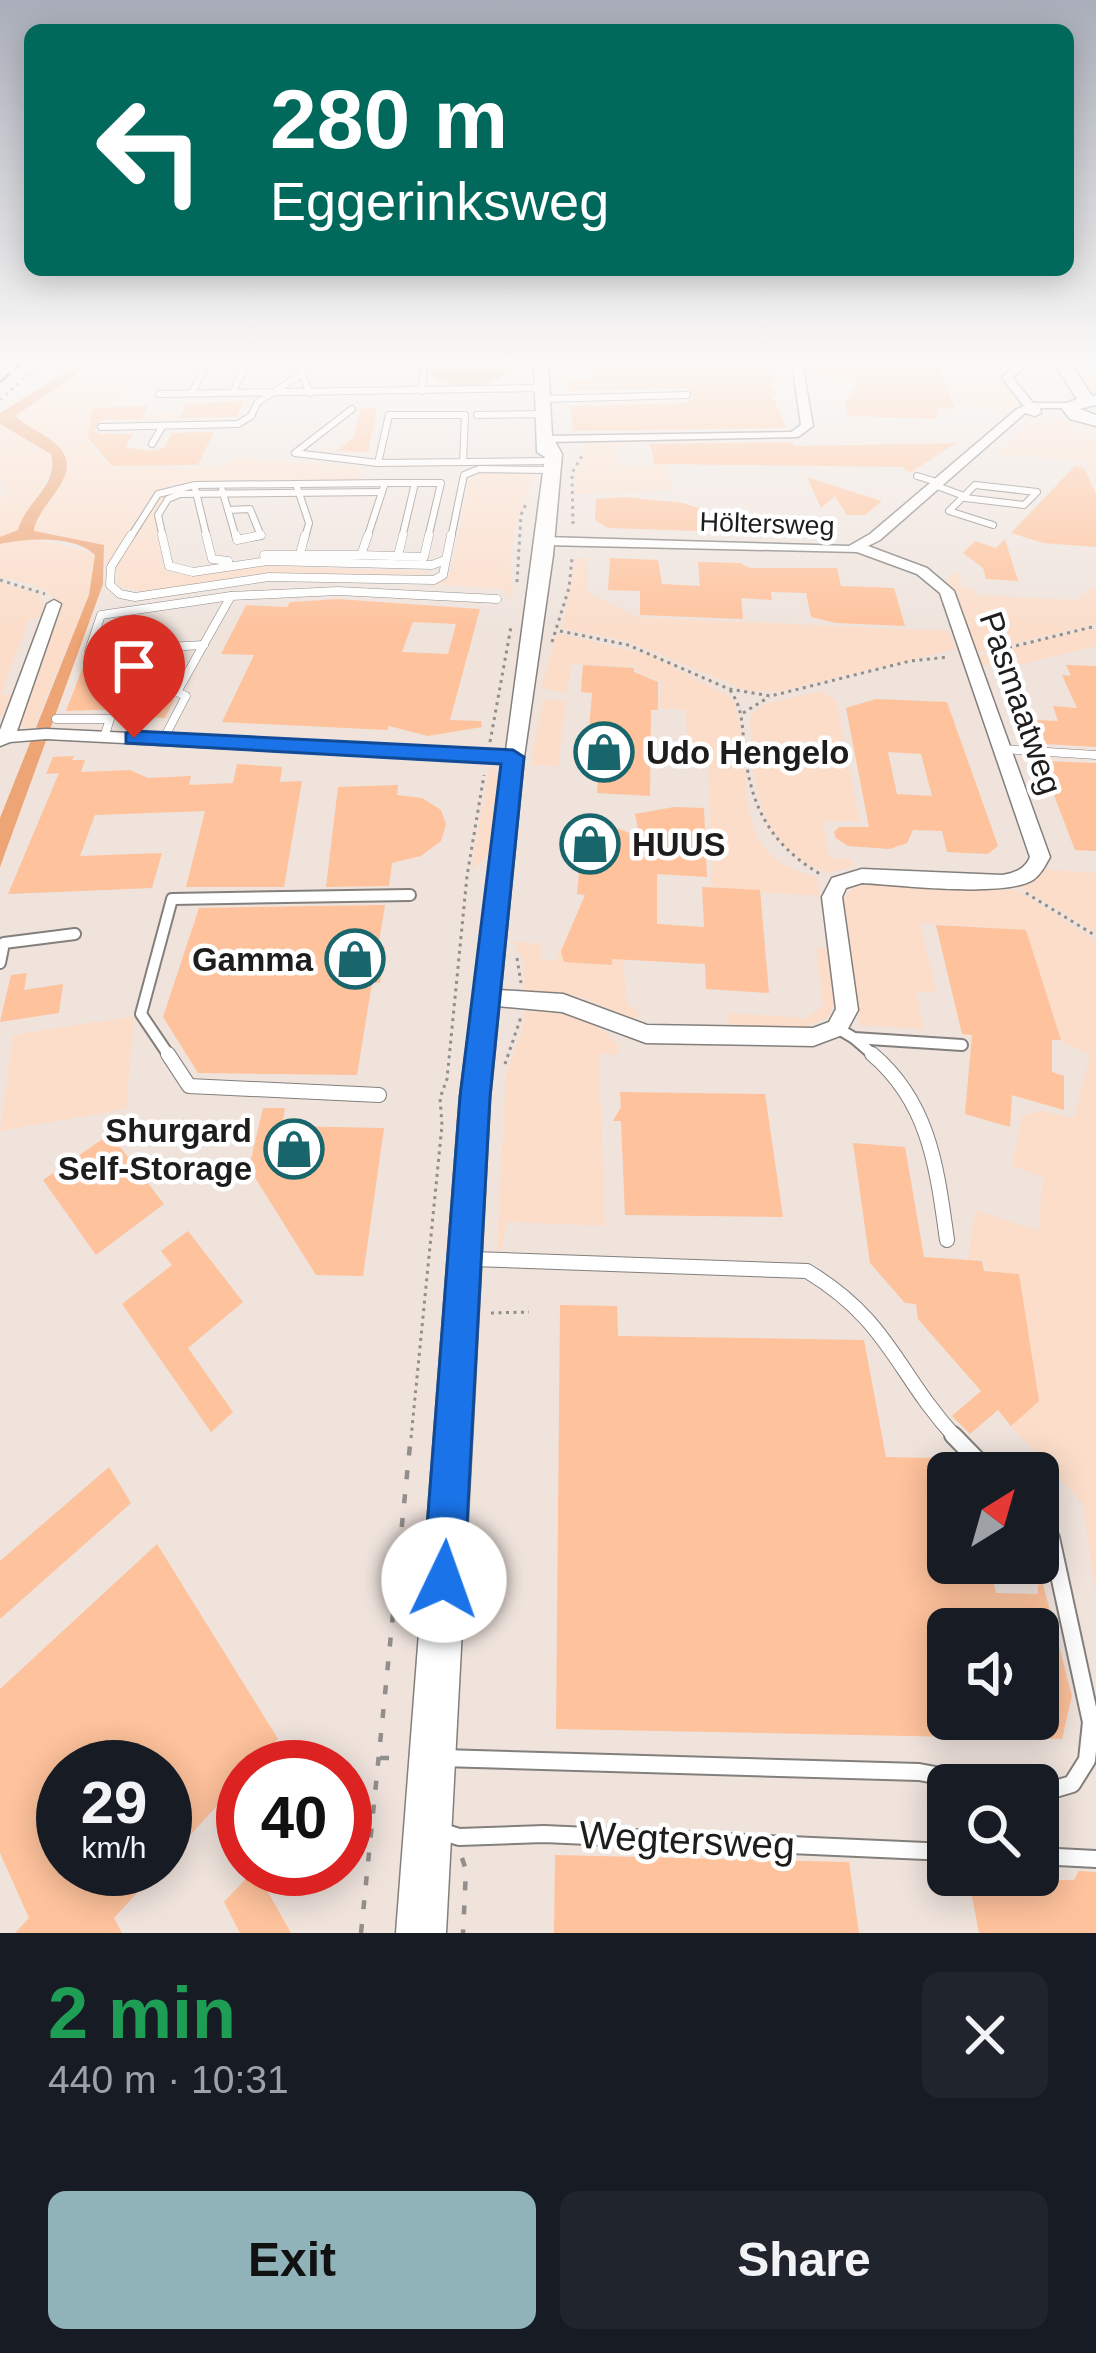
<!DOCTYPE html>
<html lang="en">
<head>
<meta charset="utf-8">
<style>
  body { margin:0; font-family:Arial,sans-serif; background:#20242c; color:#f1f3f6; height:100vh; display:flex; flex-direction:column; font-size:45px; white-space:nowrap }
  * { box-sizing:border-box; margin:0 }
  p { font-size:39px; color:#9ea1a6 }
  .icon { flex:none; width:66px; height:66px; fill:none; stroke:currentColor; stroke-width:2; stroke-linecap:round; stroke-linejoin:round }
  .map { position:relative; height:1933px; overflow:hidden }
  .side { display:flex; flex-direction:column; background:#171b24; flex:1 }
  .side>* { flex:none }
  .banner { position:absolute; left:24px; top:24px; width:1050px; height:252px; border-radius:18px; box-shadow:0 6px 30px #0003; background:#00695c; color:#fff; overflow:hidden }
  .needle { width:78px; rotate:37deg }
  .controls { position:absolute; left:927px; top:1452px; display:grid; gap:24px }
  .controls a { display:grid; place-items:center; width:132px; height:132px; border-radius:18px; background:#171b24; box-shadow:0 6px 30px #0003; font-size:60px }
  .speed { position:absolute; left:36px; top:1740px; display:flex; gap:24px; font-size:60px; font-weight:700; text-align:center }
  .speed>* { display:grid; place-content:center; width:156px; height:156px; border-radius:50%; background:#171b24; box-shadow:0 6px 30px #0003; line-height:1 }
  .speed small { font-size:30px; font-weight:400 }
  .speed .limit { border:18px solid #d22; background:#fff; color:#111 }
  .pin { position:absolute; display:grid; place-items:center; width:102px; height:102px; color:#fff; margin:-123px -51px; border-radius:50% 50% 50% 0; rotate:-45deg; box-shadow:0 0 12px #0007 }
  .pin .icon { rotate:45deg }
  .me { position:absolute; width:132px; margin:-66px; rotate:3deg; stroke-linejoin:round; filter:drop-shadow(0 0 9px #0008) }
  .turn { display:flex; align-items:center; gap:42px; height:252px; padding:0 48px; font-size:54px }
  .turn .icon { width:156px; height:156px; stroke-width:2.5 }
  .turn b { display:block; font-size:84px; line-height:102px }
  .round { display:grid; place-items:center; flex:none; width:126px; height:126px; border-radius:18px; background:#20242c }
  .overview { display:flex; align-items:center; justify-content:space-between; height:204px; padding:0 48px }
  h1 { font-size:72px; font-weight:700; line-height:90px; color:#1e9e55 }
  .button { display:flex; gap:24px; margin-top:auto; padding:24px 48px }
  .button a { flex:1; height:138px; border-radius:18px; background:#8fb3b8; color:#111; font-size:48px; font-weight:700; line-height:138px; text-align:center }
  .button a+a { background:#20242c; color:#f1f3f6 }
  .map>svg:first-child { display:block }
  .built { fill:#efe3dc; fill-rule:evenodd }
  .green { fill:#fbddca }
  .water { fill:#eea576 }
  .building { fill:#fec29c; fill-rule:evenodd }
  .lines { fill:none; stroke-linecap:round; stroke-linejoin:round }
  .service-far4-casing { stroke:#837f7c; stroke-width:8 }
  .service-far3-casing { stroke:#837f7c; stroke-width:9 }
  .service-far2-casing { stroke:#837f7c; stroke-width:14 }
  .service-far1-casing { stroke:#837f7c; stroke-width:16 }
  .service-casing { stroke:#837f7c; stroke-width:20 }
  .minor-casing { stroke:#837f7c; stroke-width:3 }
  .tertiary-casing { stroke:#837f7c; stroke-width:3 }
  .primary-casing { stroke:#837f7c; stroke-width:3 }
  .path-far1 { stroke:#928e8c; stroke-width:3; stroke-dasharray:3 4.5; stroke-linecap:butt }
  .path { stroke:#928e8c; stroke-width:4.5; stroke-dasharray:9 15; stroke-linecap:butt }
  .service-far4 { stroke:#fff; stroke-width:6 }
  .service-far3 { stroke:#fff; stroke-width:8 }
  .service-far2 { stroke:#fff; stroke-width:10 }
  .service-far1 { stroke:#fff; stroke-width:14 }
  .service { stroke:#fff; stroke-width:16 }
  .minor { fill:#fff; fill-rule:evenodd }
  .tertiary { fill:#fff; fill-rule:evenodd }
  .primary { fill:#fff; fill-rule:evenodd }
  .rail { stroke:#403e3d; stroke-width:3; stroke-dasharray:14 6; stroke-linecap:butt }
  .route { fill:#1a73e8; stroke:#114b97; stroke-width:3 }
  .labels { text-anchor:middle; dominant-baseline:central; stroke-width:9; stroke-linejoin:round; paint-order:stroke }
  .far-street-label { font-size:27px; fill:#1f1d1c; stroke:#fff }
  .street-label { font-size:33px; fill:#1f1d1c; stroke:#fff }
  .poi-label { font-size:33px; font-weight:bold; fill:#1f1d1c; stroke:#fff; text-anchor:start }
  .near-street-label { font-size:39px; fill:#1f1d1c; stroke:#fff }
</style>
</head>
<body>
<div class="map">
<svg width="1096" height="1933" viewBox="0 0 1096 1933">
  <rect width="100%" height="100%" fill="#f6f1ee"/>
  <!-- built -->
  <path class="built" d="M28 363H1096V1933H0V388ZM948 1473H1038V1563H948ZM948 1629H1038V1719H948ZM63 1767H165V1869H63ZM243 1767H345V1869H243ZM948 1785H1038V1875H948Z"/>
  <!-- green -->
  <g class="green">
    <path d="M93 363H124L114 380H129L112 408 91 410 193 414 183 423 99 419 87 438 97 455 110 463 108 467 216 468 239 456 261 461 363 467 361 479 175 484 154 493 105 567 106 549 34 531 36 517 59 489 67 460 59 446 15 416Z"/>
    <path d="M939 368H1000L1016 406 1008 411 958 406Z"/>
    <path d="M1047 417 1062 418 1096 444V486L1083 460 996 454 1034 421Z"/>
    <path d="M0 424 52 454 54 466 18 530 0 537V500L8 492 0 480Z"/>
    <path d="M585 441 636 443 616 445 619 467 667 465 672 490 575 494C571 472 584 461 585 441Z"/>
    <path d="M479 472 534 474 515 529 510 568 514 597 505 596V590L432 584 445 579 451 570 470 478Z"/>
    <path d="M169 494 155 516 163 566 175 575 270 566 433 572 410 578 262 574 146 592 119 586 115 568 161 495Z"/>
    <path d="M28 538 95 553 89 595 33 729 16 725 57 605C49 584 20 582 0 577V544Z"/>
    <path d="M575 558H588L587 592 637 617 949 631 956 649 776 692 746 690 627 641 562 628Z"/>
    <path d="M958 571 963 587H973L978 595 1076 600 1096 585V624L976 653 946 580Z"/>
    <path d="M0 582 38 594 46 605 42 618 29 619 1 695H15L0 718Z"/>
    <path d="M1096 628V646L1023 664 982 665 977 656Z"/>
    <path d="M557 633 649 655 731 697C762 764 716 855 817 877L820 896 712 889 708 756 687 754 686 710 660 708 661 681 637 673V667L571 664 567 693 541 688Z"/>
    <path d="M822 691 836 700 860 821H823L829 858 853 859 852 867 827 873C755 844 754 788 750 721L751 714 764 704Z"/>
    <path d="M543 699 566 701 558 767 531 765Z"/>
    <path d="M490 764 501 779 491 854 471 870Z"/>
    <path d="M1044 869 1096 873V933L1020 887 1036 880Z"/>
    <path d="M870 882 1017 890 1096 940V1598L1083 1504 1011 1427 1038 1397 1018 1275 986 1272 983 1260 968 1259 975 1210 1038 1231 1043 1177 1012 1166 1022 1115 1042 1111 1074 1118 1090 1055 1061 1041 1026 930 920 923 937 992H916L924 1029 860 1025 842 901 852 888Z"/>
    <path d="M513 941 541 944V960H557L560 945 564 962 611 965 612 959 623 960 627 1004 641 1013 634 1020 584 998 524 991V962Z"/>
    <path d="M816 948 829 949 835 1000 829 1017 809 1026 729 1027 728 1013 807 1018 823 1005Z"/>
    <path d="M524 1011C563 1010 593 1015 619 1046L618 1055 599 1054 605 1226 507 1222 501 1253 497 1248 506 1073 522 1031Z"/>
    <path d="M134 1016 126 1109 0 1131 13 1035Z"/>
  </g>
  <!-- water -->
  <g class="water">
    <path d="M80 363H93L15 416C26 427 44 433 56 444 89 474 37 502 34 531L104 545 103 584 0 867V818L89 595 95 555C75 535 27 538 0 544V537L18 530C26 500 59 487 51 454L0 424V413Z"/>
    <path d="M437 363H502L507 370C492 392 454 390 433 377L431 369Z"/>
  </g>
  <!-- building -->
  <g class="building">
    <path d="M590 363H771L778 380H771L777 395H772L786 428 573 431 570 406 687 403 694 397 687 388 569 391 567 380H593Z"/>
    <path d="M807 363 938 366 956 409H938L937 419 848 416 845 403 859 379 809 377Z"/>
    <path d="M244 400 236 417 180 418 186 405Z"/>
    <path d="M148 406 141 419 100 420 94 430 100 434H133L125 447 151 451 165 447 172 433 214 432 198 465 112 466 88 438 92 408Z"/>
    <path d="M361 408H377L368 452 337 451 354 437Z"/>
    <path d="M792 442 794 446 956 443 910 473 903 467 655 464 650 444Z"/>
    <path d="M1075 466 1084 468 1096 494V547L1043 543 1011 533Z"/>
    <path d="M807 477 828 484 882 501 865 515H847L835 496 821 508Z"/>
    <path d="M623 497 683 503 759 528 758 533 608 528 595 520 596 499Z"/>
    <path d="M1005 539 1018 581 986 579 983 568 963 553 975 541 996 548Z"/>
    <path d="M610 558 658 560 662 584 700 586 698 562 740 563 750 568H837L841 586 894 588 905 626 836 623 811 617 806 593 771 592 772 600 741 598 743 619 640 615V591L608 590Z"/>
    <path d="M338 599 480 609 450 720 481 721 482 727 428 736 389 726 387 730 222 722 254 655 221 654 246 605 287 607 290 602ZM413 622 456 624 448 654 402 652Z"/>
    <path d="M174 655 161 700H174L165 718 121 716 124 709 66 711 86 659Z"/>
    <path d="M583 665 634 668V672L658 682V710H651L650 796 597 793 599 768 586 767 592 693 581 692Z"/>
    <path d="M1066 665 1096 666V747L1046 744 1037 720 1058 721 1053 706 1077 708 1062 675 1071 676Z"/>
    <path d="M876 699 947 702 998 846 988 854 947 852 942 831 913 830 907 843 889 849 848 846 836 838 834 832 839 827H869L846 708ZM888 752 921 754 932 796 897 794Z"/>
    <path d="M74 756 72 760H85L81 772 130 770 148 778 191 776 189 785 233 783 237 764 282 767 280 782 302 781 284 887H186L205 811 95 815 80 856 162 853 152 888 8 894 59 773 46 774 53 757Z"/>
    <path d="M1041 761 1096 763V851L1075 850Z"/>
    <path d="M398 785 397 795 422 798 441 810 446 824 441 841 421 856 392 863 389 886 326 887 338 787Z"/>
    <path d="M674 807 704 808 707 877 657 874V924L704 927 702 887 760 890 769 993 706 989 705 964 612 959V965L564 962 561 951 585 895 577 894 580 862 569 850V835L580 825 598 821 640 837 635 814Z"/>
    <path d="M385 905 378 947H385L380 983H372L357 1075 198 1073 163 1017 199 908Z"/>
    <path d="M936 925 1026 930 1061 1040H1052V1072L1064 1076V1110L1012 1095 1010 1127 965 1114 972 1035 962 1034Z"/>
    <path d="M27 973 24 990 63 984 59 1013 0 1022 11 975Z"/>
    <path d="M620 1092 765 1094 783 1217 625 1215 621 1121H613L621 1107Z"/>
    <path d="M263 1108H285L282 1126 384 1128 363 1276 316 1275 249 1168Z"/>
    <path d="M110 1134 164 1204 96 1255 43 1180Z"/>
    <path d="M853 1143 905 1147 924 1257 982 1261 984 1271 1019 1274 1039 1401 1011 1426 998 1410 970 1434 952 1416 981 1391 918 1319 916 1304 905 1303 870 1263Z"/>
    <path d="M188 1231 243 1302 188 1348 233 1412 211 1432 122 1304 172 1265 161 1251Z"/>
    <path d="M560 1305 617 1306 618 1336 864 1340 886 1457 931 1458 948 1536V1563H954L956 1574 992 1575 996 1593 1038 1594V1585L1043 1584 1072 1696 1062 1739 556 1729ZM948 1629H1038V1719H948Z"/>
    <path d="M109 1467 131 1503 0 1619V1561Z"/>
    <path d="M157 1544 278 1739 252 1767H243V1777L165 1863V1767H63V1869H159L114 1918 122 1933H15L29 1918 0 1853V1689Z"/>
    <path d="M555 1855 849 1862 859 1933H554Z"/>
    <path d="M255 1869 291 1933H240L224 1902Z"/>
    <path d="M1079 1871 1096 1872V1933H979L970 1886 1041 1887 1039 1880H1074Z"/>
  </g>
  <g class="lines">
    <defs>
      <g id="service-far4">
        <path d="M305 363 302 374 310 393"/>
        <path d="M234 391 246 363"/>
        <path d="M422 391 424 363"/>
        <path d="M192 393 207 363"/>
        <path d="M159 394 543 388"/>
        <path d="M544 399 687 395"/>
        <path d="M352 409 295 453 378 463"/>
        <path d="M477 415 545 414"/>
        <path d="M101 427 238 424 251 416 258 402 302 374"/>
        <path d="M152 444 162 427"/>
        <path d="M463 462 465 415H389L378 463 550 461"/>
        <path d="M917 476 940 483"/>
        <path d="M385 483H441L428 538"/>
        <path d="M937 486 964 496 949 511 993 525"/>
        <path d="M297 487 309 523 305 538"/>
        <path d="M195 488 207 538"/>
        <path d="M222 490 228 510"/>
        <path d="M964 496 975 485 1037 492 1024 505 965 498"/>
        <path d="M228 510 236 538"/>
        <path d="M228 510 250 509 261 536 248 538"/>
        <path d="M130 538 158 494 195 485 385 483 382 492"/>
        <path d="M163 538 158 515 168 499 180 494 382 492"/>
        <path d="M367 538 382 492"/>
        <path d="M402 538 415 483"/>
        <path d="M451 538 464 475 479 469 550 470"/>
      </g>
      <g id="service-far3">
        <path d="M131 535 111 567 110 585 120 594 135 597 269 577 434 580 443 575 451 535"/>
        <path d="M162 535 169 566 193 572 268 561 432 565 445 560"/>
        <path d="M206 535 212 559 228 561"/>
        <path d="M236 535 237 540 261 535"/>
        <path d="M300 554 305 535"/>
        <path d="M264 555H361L368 535"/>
        <path d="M361 555 424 557 429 535"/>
        <path d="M398 556 403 535"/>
        <path d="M204 645 89 651 101 615 231 596"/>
        <path d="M56 719H110L104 737"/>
        <path d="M163 740 186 696 177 692 231 596 338 591 497 599"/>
        <path d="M1001 749 1096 755"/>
      </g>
      <g id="service-far2">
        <path d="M0 963 4 943 75 934"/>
        <path d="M837 1028 854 1038 962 1045"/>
        <path d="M854 1038 876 1057"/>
        <path d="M170 1057 141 1014 172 899 410 895"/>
      </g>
      <g id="service-far1">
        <path d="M168 1054 189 1086 379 1095"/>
        <path d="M872 1054C930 1103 937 1169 947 1240"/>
        <path d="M472 1259 807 1271C890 1321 896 1373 956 1438"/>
      </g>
      <g id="service">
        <path d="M953 1435 990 1473"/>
        <path d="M1038 1521 1051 1538 1091 1722 1087 1760 1072 1784 1038 1794"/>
        <path d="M442 1758 919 1772 989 1785"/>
        <path d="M437 1830 459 1837 544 1834 948 1852"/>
        <path d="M1038 1856 1096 1859"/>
      </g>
      <g id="minor">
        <path d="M792 363H802L813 426 798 437 547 442 541 439 547 436 791 432 801 425Z"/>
        <path d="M1017 363H1029L1013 378 1033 403H1069L1073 404V408H1040L1041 413 1035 416 1025 413 880 540 868 546 927 568 954 591 1050 857C1045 866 1041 874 1033 880 1004 898 900 885 862 883L846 888 842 897 858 1010 845 1034 813 1046 646 1043 562 1012 476 1004 473 998 476 992 484 989 563 994 647 1025 813 1028 829 1022 836 1009 822 897 832 878 862 869 1002 875C1015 873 1025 869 1030 857L940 593 917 574 857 552 545 545 538 541 545 537 849 546 870 534 1017 409 1024 406 1002 378Z"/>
        <path d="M54 600 61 604 17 731 46 729 513 751 522 757 513 763 46 739 10 742 0 746V730L47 604Z"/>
      </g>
      <path id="tertiary" d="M534 363H548L552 436 562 454 553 555 524 757 490 1097 446 1933H396L460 1097 545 457 537 452Z"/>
      <path id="primary" d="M1054 363H1070L1092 396 1096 395V405L1080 409 1096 415V426L1070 419 1060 406 1077 399Z"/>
    </defs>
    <!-- service-far4 casing -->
    <use href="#service-far4" class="service-far4-casing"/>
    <!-- service-far3 casing -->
    <use href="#service-far3" class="service-far3-casing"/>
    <!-- service-far2 casing -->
    <use href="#service-far2" class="service-far2-casing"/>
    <!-- service-far1 casing -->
    <use href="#service-far1" class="service-far1-casing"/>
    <!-- service casing -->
    <use href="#service" class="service-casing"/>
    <!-- minor casing -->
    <use href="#minor" class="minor-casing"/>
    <!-- tertiary casing -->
    <use href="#tertiary" class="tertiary-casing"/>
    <!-- primary casing -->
    <use href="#primary" class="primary-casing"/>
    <!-- path-far1 -->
    <g class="path-far1">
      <path d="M0 400 42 363"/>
      <path d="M573 524 572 473 583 454"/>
      <path d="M0 580 45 594"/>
      <path d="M517 582 521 515 526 504"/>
      <path d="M560 631 628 645 729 689 771 696 910 661 948 657"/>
      <path d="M552 642 569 588 572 558"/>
      <path d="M987 653 1096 626"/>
      <path d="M730 690C742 707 742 723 744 743 749 803 768 843 820 874"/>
      <path d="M743 713 769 697"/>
      <path d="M490 742 511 627"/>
      <path d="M1026 893 1096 936"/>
      <path d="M517 958 521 983"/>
      <path d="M505 1064 521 1017"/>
      <path d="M491 1313 529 1312"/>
      <path d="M411 1438 442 1125 440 1098 447 1079 467 876 484 775"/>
    </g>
    <!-- path -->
    <g class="path">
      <path d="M380 1758H400"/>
      <path d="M462 1858 466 1870 463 1933"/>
      <path d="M361 1933 411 1435"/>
    </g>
    <!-- service-far4 -->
    <use href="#service-far4" class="service-far4"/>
    <!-- service-far3 -->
    <use href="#service-far3" class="service-far3"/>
    <!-- service-far2 -->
    <use href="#service-far2" class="service-far2"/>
    <!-- service-far1 -->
    <use href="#service-far1" class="service-far1"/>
    <!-- service -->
    <use href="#service" class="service"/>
    <!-- minor -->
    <use href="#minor" class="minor"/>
    <!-- tertiary -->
    <use href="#tertiary" class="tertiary"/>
    <!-- primary -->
    <use href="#primary" class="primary"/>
    <!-- rail -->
    <path class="rail" d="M0 382 22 363"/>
  </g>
  <!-- sky -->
  <linearGradient id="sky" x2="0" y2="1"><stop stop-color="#aaaeba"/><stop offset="0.57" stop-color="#fbf9f7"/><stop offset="1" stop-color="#fbf9f7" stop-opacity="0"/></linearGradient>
  <rect width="1096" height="634" fill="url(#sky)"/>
  <!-- route -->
  <path class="route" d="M134 731 513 750 524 757 490 1097 464 1580 458 1594 444 1601 429 1594 423 1580 460 1097 501 764 126 743V733Z"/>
  <!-- icons -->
  <defs>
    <symbol id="shop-ring" viewBox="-11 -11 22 22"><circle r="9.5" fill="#fff" stroke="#18656c" stroke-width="1.5"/><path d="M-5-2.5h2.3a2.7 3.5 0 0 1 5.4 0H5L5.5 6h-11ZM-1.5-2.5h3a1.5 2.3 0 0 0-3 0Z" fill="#18656c"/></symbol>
  </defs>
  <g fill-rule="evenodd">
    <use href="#shop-ring" x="571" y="719" width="66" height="66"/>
    <use href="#shop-ring" x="557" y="811" width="66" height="66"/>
    <use href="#shop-ring" x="322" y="926" width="66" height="66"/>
    <use href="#shop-ring" x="261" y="1116" width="66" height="66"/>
  </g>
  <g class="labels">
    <!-- far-street labels -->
    <g class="far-street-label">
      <text transform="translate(767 524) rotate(2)">Höltersweg</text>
    </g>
    <!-- street labels -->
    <g class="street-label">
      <text transform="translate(1021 703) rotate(71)">Pasmaatweg</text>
    </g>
    <!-- poi labels -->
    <g class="poi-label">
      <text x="646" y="752">Udo Hengelo</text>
      <text x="632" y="844">HUUS</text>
      <text x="313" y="959" text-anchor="end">Gamma</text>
      <text x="252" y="1130" text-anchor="end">Shurgard<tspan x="252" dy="38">Self-Storage</tspan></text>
    </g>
    <!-- near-street labels -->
    <g class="near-street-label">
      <text transform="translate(687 1840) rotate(3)">Wegtersweg</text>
    </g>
  </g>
</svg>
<div class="controls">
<a><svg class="needle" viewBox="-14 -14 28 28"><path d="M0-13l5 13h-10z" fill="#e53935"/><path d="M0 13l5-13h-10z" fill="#9ea1a6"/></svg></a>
<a><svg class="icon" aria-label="sound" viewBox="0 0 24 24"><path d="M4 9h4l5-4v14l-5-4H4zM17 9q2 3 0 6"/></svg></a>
<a><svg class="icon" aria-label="search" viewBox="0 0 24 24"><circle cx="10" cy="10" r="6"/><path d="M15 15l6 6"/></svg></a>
</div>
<div class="speed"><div>29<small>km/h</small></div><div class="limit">40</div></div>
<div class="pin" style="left:134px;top:738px;background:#d93025"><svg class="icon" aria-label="arrive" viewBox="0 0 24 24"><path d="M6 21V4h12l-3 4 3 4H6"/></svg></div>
<svg class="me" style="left:444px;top:1580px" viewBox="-20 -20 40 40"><circle r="19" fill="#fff"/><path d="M0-13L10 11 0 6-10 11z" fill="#1a73e8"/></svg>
<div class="banner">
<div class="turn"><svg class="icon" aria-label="left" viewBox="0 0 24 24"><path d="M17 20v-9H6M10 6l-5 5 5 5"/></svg><div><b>280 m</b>Eggerinksweg</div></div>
</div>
</div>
<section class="side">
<div class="overview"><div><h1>2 min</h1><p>440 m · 10:31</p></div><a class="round"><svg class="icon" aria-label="close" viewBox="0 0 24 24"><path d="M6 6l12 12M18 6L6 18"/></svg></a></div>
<div class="button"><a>Exit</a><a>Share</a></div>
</section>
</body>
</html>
